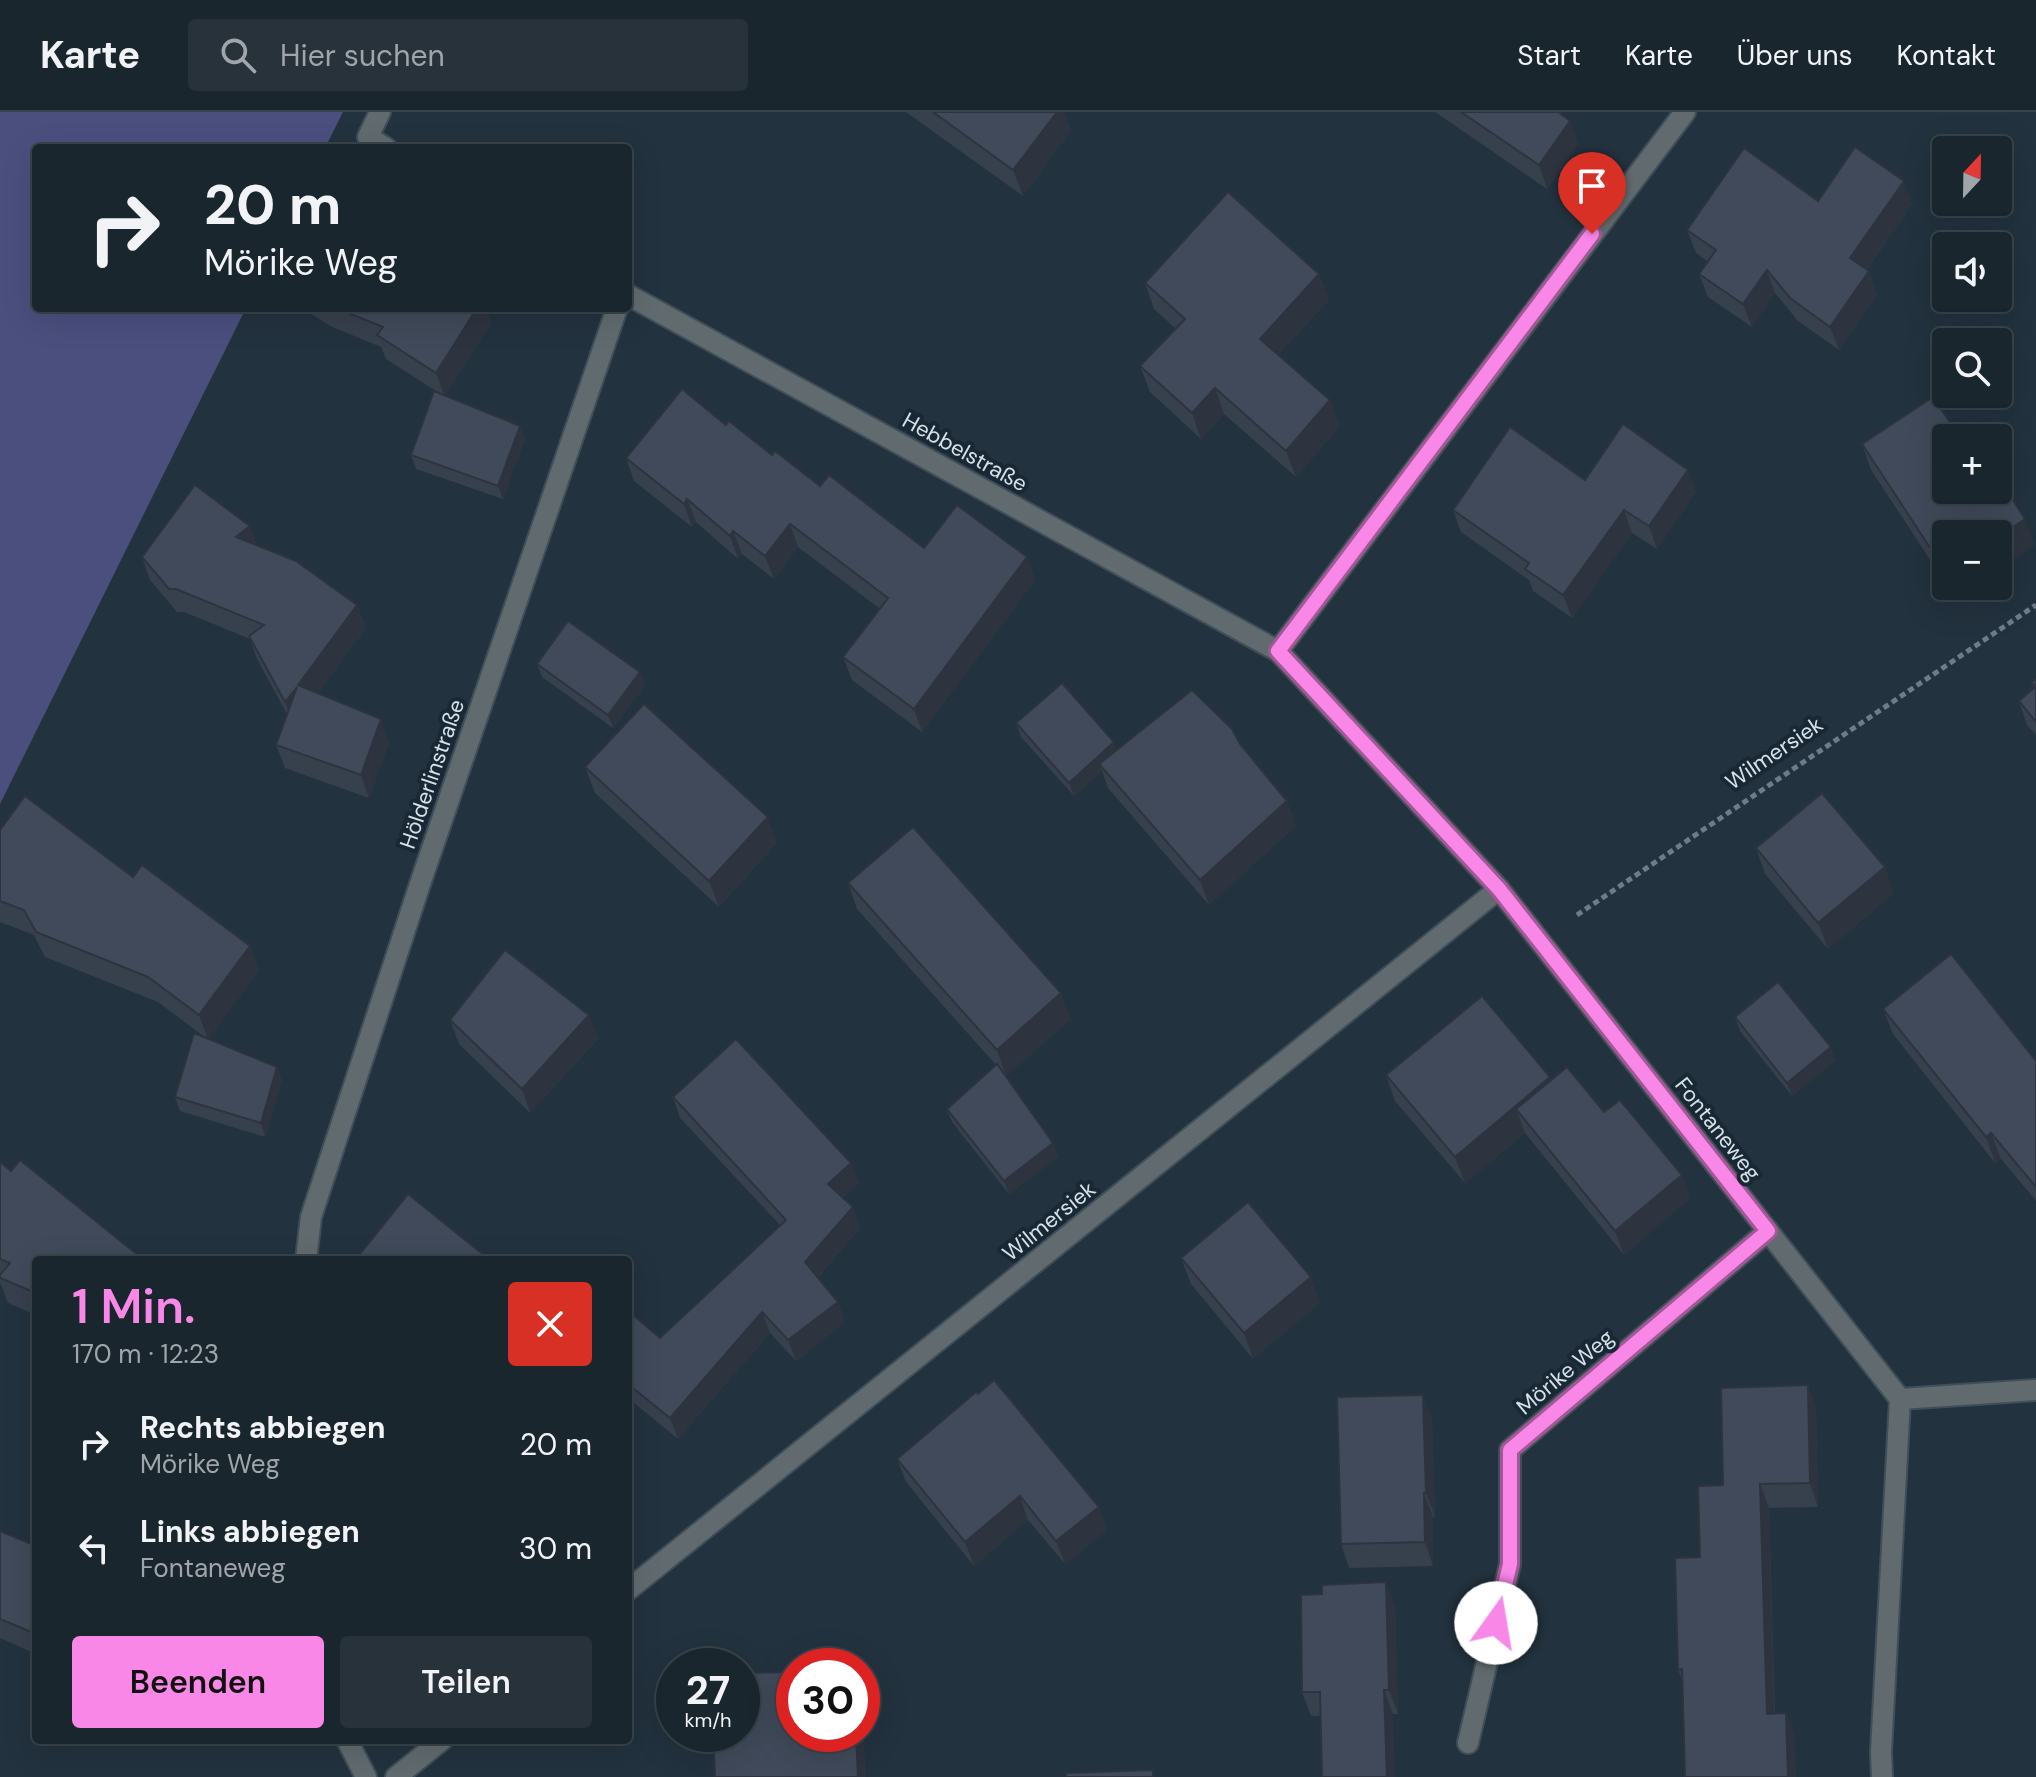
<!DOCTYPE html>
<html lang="de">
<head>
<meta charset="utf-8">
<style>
  body { margin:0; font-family:"DM Sans",sans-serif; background:#27323a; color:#f1f3f6; height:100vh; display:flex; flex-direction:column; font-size:30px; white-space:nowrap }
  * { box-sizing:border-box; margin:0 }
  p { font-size:26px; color:#9fa5aa }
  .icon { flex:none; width:44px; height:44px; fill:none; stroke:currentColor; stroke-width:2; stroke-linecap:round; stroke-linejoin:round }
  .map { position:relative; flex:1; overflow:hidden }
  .side { position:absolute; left:32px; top:1144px; width:600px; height:488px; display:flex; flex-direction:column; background:#1a262e; border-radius:8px; box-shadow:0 8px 32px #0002,0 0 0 2px #38434a }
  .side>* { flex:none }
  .top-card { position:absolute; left:32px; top:32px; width:600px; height:168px; border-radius:8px; box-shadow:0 8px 32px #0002,0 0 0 2px #38434a; background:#1a262e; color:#f1f3f6; overflow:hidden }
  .needle { width:52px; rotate:22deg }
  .fabs { position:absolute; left:1932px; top:24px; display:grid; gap:16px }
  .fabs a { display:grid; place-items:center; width:80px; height:80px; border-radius:8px; background:#1a262e; box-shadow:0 8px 32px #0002,0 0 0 2px #38434a; font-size:40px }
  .speed { position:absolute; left:656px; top:1536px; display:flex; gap:16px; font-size:40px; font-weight:700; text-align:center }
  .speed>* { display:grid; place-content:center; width:104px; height:104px; border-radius:50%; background:#1a262e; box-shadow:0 8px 32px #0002,0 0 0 2px #38434a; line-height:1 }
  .speed small { font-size:20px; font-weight:400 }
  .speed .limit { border:12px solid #d22; background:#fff; color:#111 }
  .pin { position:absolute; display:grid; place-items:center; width:68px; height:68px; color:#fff; margin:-82px -34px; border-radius:50% 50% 50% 0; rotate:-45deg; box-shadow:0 0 8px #0007 }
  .pin .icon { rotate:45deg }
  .me { position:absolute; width:88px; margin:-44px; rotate:13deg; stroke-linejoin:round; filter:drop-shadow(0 0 6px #0008) }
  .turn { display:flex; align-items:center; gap:28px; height:168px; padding:0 40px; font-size:36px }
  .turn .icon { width:104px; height:104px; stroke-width:2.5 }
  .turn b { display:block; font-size:56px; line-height:68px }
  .round { display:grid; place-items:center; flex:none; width:84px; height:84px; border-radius:8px; background:#27323a }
  .head { display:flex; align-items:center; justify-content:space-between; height:136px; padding:0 40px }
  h1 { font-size:48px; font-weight:600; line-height:60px; color:#f987e8 }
  .primary-button { display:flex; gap:16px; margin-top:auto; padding:16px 40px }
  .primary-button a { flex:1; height:92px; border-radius:8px; background:#f987e8; color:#111; font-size:32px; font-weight:600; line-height:92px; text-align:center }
  .primary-button a+a { background:#27323a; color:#f1f3f6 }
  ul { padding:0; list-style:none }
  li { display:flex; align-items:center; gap:24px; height:104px; padding:0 40px }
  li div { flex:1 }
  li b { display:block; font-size:30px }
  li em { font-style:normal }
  header { display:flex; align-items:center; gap:48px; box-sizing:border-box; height:112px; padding:0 40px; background:#1a262e; border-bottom:2px solid #38434a }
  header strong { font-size:38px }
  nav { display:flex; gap:44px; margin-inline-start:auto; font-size:28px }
  .search { width:560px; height:72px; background:#27323a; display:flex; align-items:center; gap:20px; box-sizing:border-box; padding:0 28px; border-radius:8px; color:#9fa5aa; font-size:30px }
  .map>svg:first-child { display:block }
  .green { fill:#4a4f7e }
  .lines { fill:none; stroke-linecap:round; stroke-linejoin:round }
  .minor-casing { stroke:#3f4e59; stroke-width:24 }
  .path { stroke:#6f7c87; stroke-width:5; stroke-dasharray:6 4; stroke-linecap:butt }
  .minor { stroke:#616b6f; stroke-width:20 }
  .wall { fill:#37404d }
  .shaded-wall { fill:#2d343f }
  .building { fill:#404a5a; stroke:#2d343f; stroke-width:2 }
  .route-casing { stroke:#a25897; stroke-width:20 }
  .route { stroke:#f987e8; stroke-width:14 }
  .labels { text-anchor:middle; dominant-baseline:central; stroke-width:8; stroke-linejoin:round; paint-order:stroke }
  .street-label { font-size:22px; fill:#d7e1e9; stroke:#182834 }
</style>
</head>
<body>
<header>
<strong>Karte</strong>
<div class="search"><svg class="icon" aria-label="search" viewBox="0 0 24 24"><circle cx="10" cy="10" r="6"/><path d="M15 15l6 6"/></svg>Hier suchen</div>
<nav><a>Start</a><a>Karte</a><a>Über uns</a><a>Kontakt</a></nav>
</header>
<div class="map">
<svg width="2036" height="1665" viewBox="0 0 2036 1665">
  <rect width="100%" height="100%" fill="#22323e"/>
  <!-- green -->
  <path class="green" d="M0 0H343L325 36H36V196H246L0 692Z"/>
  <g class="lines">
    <defs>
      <g id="minor">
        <path d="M380 0 368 25 386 36"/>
        <path d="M628 183 1278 539 1499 777 1900 1287 1881 1640 1882 1665"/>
        <path d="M1278 539 1685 0"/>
        <path d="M306 1148 311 1105 419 775 617 196"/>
        <path d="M1900 1287 2036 1278"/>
        <path d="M628 1478 1499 777"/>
        <path d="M347 1628 366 1665"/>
        <path d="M1468 1631 1510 1452V1338L1768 1119"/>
        <path d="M396 1665 442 1628"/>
      </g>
    </defs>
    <!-- minor casing -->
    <use href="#minor" class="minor-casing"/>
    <!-- path -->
    <path class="path" d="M1577 803 2036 493"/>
    <!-- minor -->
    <use href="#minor" class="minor"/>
  </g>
  <!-- wall -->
  <g class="wall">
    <path d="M906 0H1064L1071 19 1023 84Z"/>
    <path d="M1435 0H1561L1560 2 1570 9 1578 32 1547 77Z"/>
    <path d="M1904 69 1912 92 1867 158 1869 159 1877 183 1839 238 1798 209 1775 181 1752 215 1708 185 1699 162 1708 150 1696 141 1687 118Z"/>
    <path d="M1319 162 1329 188 1278 243 1330 288 1340 314 1296 365 1224 302 1201 327 1150 280 1140 254 1176 217 1154 197 1145 171Z"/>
    <path d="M302 196H486L491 211 445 284 520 314 525 327 503 387 416 357 411 343 439 281 386 247 381 235 330 214Z"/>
    <path d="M726 313 820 374 924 436 1027 445 1035 468 922 620 852 568 843 545 880 497 798 435 774 467 742 442 738 447 696 410 692 415 634 369 626 346Z"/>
    <path d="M1862 332 2035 433 1946 422V472L1871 358Z"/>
    <path d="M1688 358 1696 380 1657 437 1632 421 1572 506 1533 479 1529 468 1461 420 1453 398 1585 368Z"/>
    <path d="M250 414 257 433 357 493 366 516 318 581 389 630 369 686 285 656 276 633 287 602 257 547 250 527 184 500H177L150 468 142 445Z"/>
    <path d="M1948 474H1973L1956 486Z"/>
    <path d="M537 552 640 560 645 574 613 616 542 565Z"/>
    <path d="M2036 567V623L2027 613 2019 589 2033 576 2031 570Z"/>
    <path d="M1016 611 1117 638 1287 689 1296 714 1209 793 1108 676 1102 659 1074 684 1021 625Z"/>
    <path d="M585 655 777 731 719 795 595 681Z"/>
    <path d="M0 718 133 765 250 834 259 859 208 927 277 955 282 969 265 1025 180 999 175 985 207 927 158 890 45 845 34 823 0 810Z"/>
    <path d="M1756 736 1894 781 1828 837 1765 762Z"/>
    <path d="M848 771 1071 907 1006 964 1053 1031 1058 1045 1009 1082 952 1010 947 997 996 953 857 797Z"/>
    <path d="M1883 897 2036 949V1089L2001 1047 1995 1051 1893 922Z"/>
    <path d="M589 903 598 927 530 1001 459 932 450 908Z"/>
    <path d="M1735 905 1836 948 1792 984 1740 919Z"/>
    <path d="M1386 963 1550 965 1551 968 1604 1000 1682 1063 1690 1086 1624 1143 1525 1021 1465 1071 1395 989Z"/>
    <path d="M673 985 851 1051 859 1071 843 1086 860 1116 818 1165 838 1190 845 1210 796 1249 770 1221 678 1327 628 1286V1209L660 1226 780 1113 680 1006Z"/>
    <path d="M0 1050 36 1148V1203L8 1191 0 1170Z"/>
    <path d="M1181 1146 1320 1191 1253 1247 1191 1172Z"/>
    <path d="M1808 1273 1816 1296 1818 1395 1769 1396 1775 1602 1786 1601 1795 1625 1683 1571 1678 1558 1700 1445 1723 1373Z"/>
    <path d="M1432 1307 1435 1405H1433V1454L1349 1456 1341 1432Z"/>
    <path d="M897 1347 1099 1395 1107 1418 1065 1452 1028 1408 974 1454 906 1370Z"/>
    <path d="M0 1419 36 1434V1542L0 1526Z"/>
    <path d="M1395 1494 1398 1602 1311 1604 1302 1580Z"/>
  </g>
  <!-- shaded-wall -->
  <g class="shaded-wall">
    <path d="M1057 0H1064L1071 19 1023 84 1013 58Z"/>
    <path d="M1570 9 1578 32 1547 77 1539 53Z"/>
    <path d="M1904 69 1912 92 1859 169 1850 146Z"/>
    <path d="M1767 158 1775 181 1752 215 1743 192Z"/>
    <path d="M1869 159 1877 183 1839 238 1830 215Z"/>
    <path d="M1319 162 1329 188 1269 253 1260 227Z"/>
    <path d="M477 196H486L491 211 445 285 436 261Z"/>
    <path d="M1215 276 1224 302 1201 327 1192 301Z"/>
    <path d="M1330 288 1340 314 1296 365 1286 339Z"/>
    <path d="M520 314 525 327 503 387 498 374Z"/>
    <path d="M1688 358 1696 380 1657 437 1649 414Z"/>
    <path d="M687 387 696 410 692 415 684 392Z"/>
    <path d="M1624 398 1632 421 1572 506 1563 483Z"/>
    <path d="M2025 407 2035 433 1998 458V425Z"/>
    <path d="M790 412 798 435 774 467 765 444Z"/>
    <path d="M250 414 259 437 236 425Z"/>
    <path d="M733 419 742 442 738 447 730 424Z"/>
    <path d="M1027 445 1035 468 922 620 914 597Z"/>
    <path d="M1951 474H1973L1956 486Z"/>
    <path d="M357 493 366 516 307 596 298 573Z"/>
    <path d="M640 560 645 574 613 616 608 603Z"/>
    <path d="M297 575 294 614 285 590Z"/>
    <path d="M381 607 389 630 369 686 361 663Z"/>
    <path d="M1114 630 1119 644 1099 652 1102 659 1074 684 1069 671Z"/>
    <path d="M1287 689 1296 714 1209 793 1200 768Z"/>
    <path d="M768 705 777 731 719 795 709 769Z"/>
    <path d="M1885 755 1894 781 1828 837 1818 811Z"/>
    <path d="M250 834 259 859 208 928 199 903Z"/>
    <path d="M1061 881 1071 907 1006 964 997 938Z"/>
    <path d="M589 903 598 927 530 1001 522 977Z"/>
    <path d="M1831 935 1836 948 1792 984 1787 971Z"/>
    <path d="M277 955 282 969 265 1025 261 1011Z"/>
    <path d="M1550 965 1560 991 1516 997 1525 1021 1465 1071 1455 1045Z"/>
    <path d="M1991 1021 2001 1047 1995 1051 1986 1025Z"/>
    <path d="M1053 1031 1058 1045 1009 1082 1004 1069Z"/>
    <path d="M851 1051 859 1071 836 1093 828 1072Z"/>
    <path d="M1682 1063 1690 1086 1624 1143 1615 1119Z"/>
    <path d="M853 1095 860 1116 813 1170 805 1150Z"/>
    <path d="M1311 1165 1320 1191 1253 1247 1244 1221Z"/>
    <path d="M838 1190 845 1210 796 1249 788 1228Z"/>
    <path d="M762 1200 770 1221 678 1327 670 1306Z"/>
    <path d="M1808 1273 1816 1296 1818 1395 1810 1371Z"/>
    <path d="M1423 1283 1432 1307 1435 1405 1426 1381Z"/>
    <path d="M1760 1372 1769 1396 1775 1626 1767 1602Z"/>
    <path d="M1424 1381 1433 1405V1454L1425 1430Z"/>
    <path d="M1020 1384 1028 1408 974 1454 965 1430Z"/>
    <path d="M1099 1395 1107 1418 1065 1452 1056 1429Z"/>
    <path d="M1386 1470 1395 1494 1398 1602 1389 1578Z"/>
    <path d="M1384 1578 1393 1602 1395 1665H1387Z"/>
    <path d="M862 1588 866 1665H858L856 1622H862Z"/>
    <path d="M1786 1601 1795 1625 1796 1665H1788Z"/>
  </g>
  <!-- building -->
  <g class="building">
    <path d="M933 0H1057L1013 58Z"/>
    <path d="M1461 0H1558L1570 9 1539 53Z"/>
    <path d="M1855 35 1904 69 1850 146 1869 159 1830 215 1790 186 1767 158 1743 192 1699 162 1716 138 1687 118 1744 36 1818 89Z"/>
    <path d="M1228 80 1319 162 1260 227 1330 288 1286 339 1215 276 1192 301 1140 254 1185 207 1145 171Z"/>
    <path d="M336 196H477L436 261 377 223 383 215Z"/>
    <path d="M682 277 726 313 729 309 772 343 775 339 820 374 829 363 924 436 957 393 1027 445 914 597 843 545 888 486 790 412 765 444 733 419 730 424 687 387 684 392 626 346Z"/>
    <path d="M434 279 520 314 498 374 411 343Z"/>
    <path d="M1933 285 1960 326H1946V378H1998V365L2025 407 1998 425V422H1946V460L1862 332Z"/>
    <path d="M1623 312 1688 358 1649 414 1624 398 1563 483 1525 457 1529 451 1453 398 1510 315 1585 368Z"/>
    <path d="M195 373 250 414 236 425 296 449 357 493 298 573 381 607 361 663 276 633 297 575 285 590 249 524 264 513 176 477H169L142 445Z"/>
    <path d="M568 509 640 560 608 603 537 552Z"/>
    <path d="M2036 567V610L2019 589 2035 575 2031 570Z"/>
    <path d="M1062 571 1114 630 1069 671 1016 611Z"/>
    <path d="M1192 578 1232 617 1240 632 1287 689 1200 768 1099 652Z"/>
    <path d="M644 592 768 705 709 769 585 655Z"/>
    <path d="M1822 681 1885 755 1818 811 1756 736Z"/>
    <path d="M25 684 133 765 142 753 250 834 199 903 148 865 36 820 24 798 0 789V718Z"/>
    <path d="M913 715 1061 881 997 938 848 771Z"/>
    <path d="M505 838 589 903 522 977 450 908Z"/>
    <path d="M1951 842 2036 949V1075L1991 1021 1986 1025 1883 897Z"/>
    <path d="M1778 870 1831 935 1787 971 1735 905Z"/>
    <path d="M1482 884 1550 965 1455 1045 1386 963Z"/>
    <path d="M194 921 277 955 261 1011 175 985Z"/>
    <path d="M736 927 851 1051 828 1072 853 1095 805 1150 838 1190 788 1228 762 1200 670 1306 628 1272V1209L633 1203 660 1226 786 1108 673 985Z"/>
    <path d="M997 952 1053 1031 1004 1069 947 997Z"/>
    <path d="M1567 955 1604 1000 1620 988 1682 1063 1615 1119 1516 997Z"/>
    <path d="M20 1048 144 1148H36V1181L0 1166V1163L10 1151 0 1147V1050L11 1059Z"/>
    <path d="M408 1082 490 1148H355Z"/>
    <path d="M1248 1090 1311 1165 1244 1221 1181 1146Z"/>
    <path d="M994 1268 1099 1395 1056 1429 1020 1384 965 1430 897 1347 976 1280 978 1282Z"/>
    <path d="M1808 1273 1810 1371 1760 1372 1767 1602 1786 1601 1788 1665H1685L1682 1557 1678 1558 1675 1446 1700 1445 1698 1374 1723 1373 1721 1276Z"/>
    <path d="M1423 1283 1426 1381H1424L1425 1430 1341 1432 1337 1285Z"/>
    <path d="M0 1419 36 1434V1522L0 1507Z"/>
    <path d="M1386 1470 1389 1578H1384L1387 1665H1322L1320 1580H1302L1301 1483 1322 1482V1473Z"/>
    <path d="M794 1560V1622H856L858 1665H715L713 1622H742V1561Z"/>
    <path d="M1153 1658V1665H1066V1661Z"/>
  </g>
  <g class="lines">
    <defs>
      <path id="route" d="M1496 1511 1510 1452V1338L1768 1119 1499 777 1278 539 1592 122"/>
    </defs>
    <!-- route casing -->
    <use href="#route" class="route-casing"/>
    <!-- route -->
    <use href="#route" class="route"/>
  </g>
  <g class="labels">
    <!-- street labels -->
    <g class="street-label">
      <text transform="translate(965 340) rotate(29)">Hebbelstraße</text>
      <text transform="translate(1774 641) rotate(-34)">Wilmersiek</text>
      <text transform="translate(432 662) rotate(-71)">Hölderlinstraße</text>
      <text transform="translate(1718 1017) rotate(52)">Fontaneweg</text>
      <text transform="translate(1049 1109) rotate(-39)">Wilmersiek</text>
      <text transform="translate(1565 1260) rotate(-40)">Mörike Weg</text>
    </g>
  </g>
</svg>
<div class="fabs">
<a><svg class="needle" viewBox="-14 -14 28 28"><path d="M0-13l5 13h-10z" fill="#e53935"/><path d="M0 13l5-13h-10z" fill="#9fa5aa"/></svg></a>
<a><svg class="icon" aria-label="sound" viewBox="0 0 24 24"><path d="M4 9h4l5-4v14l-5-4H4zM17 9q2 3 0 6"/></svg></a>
<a><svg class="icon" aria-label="search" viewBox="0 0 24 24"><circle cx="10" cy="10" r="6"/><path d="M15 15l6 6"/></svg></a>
<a>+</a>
<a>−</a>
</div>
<div class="speed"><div>27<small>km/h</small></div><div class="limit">30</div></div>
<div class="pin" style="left:1592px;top:122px;background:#d93025"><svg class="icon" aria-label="arrive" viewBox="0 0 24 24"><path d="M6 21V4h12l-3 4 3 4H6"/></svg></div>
<svg class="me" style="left:1496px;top:1511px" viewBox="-20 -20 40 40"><circle r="19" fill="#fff"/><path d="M0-13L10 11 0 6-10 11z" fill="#f987e8"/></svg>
<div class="top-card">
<div class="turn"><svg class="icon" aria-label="right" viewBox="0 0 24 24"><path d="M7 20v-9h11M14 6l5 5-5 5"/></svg><div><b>20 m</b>Mörike Weg</div></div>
</div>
<section class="side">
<div class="head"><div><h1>1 Min.</h1><p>170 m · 12:23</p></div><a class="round" style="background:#d93025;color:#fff"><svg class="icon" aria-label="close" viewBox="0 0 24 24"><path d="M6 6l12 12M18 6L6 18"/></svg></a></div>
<ul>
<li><svg class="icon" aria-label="right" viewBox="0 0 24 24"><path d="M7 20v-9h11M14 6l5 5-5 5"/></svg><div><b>Rechts abbiegen</b><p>Mörike Weg</p></div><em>20 m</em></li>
<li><svg class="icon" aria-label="left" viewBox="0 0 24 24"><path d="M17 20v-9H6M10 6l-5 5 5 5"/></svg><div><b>Links abbiegen</b><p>Fontaneweg</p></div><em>30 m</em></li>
</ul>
<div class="primary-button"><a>Beenden</a><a>Teilen</a></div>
</section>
</div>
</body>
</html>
